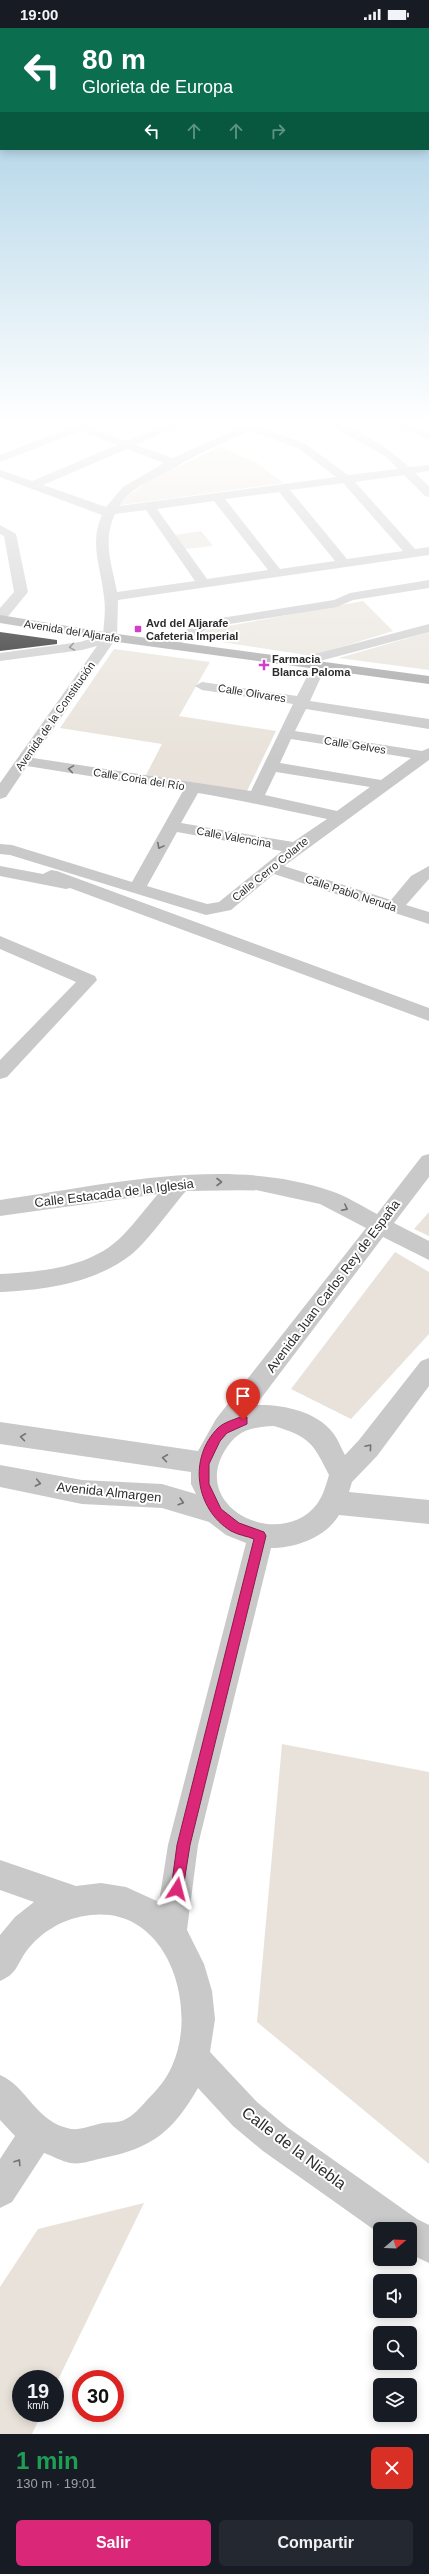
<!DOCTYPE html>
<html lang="es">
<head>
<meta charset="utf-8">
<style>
  body { margin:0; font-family:Arial,sans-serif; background:#242831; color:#f1f3f6; height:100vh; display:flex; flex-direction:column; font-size:15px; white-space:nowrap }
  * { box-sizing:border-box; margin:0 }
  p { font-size:13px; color:#9ea1a6 }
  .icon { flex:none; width:22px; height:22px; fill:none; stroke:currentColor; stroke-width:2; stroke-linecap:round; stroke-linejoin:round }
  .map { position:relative; height:2406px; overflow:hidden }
  .panel { display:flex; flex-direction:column; background:#171b24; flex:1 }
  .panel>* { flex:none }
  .guide { position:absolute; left:0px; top:0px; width:429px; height:122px; box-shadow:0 2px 10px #0003; background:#0b6e4f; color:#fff; overflow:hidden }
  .needle { width:26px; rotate:71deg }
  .buttons { position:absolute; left:373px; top:2194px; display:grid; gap:8px }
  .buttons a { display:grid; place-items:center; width:44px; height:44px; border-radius:6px; background:#171b24; box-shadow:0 2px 10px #0003; font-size:20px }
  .speed { position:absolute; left:12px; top:2342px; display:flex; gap:8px; font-size:20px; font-weight:700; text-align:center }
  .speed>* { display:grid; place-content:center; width:52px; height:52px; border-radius:50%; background:#171b24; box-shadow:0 2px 10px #0003; line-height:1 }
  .speed small { font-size:10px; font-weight:400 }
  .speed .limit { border:6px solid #d22; background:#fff; color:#111 }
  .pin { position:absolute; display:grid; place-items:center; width:34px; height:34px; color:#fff; margin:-41px -17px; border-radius:50% 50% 50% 0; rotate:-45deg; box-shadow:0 0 4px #0007 }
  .pin .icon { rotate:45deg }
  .me { position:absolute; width:44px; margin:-22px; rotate:9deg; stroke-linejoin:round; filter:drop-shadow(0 0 3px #0008) }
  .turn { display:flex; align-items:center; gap:14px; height:84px; padding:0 16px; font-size:18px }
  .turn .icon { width:52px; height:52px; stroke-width:2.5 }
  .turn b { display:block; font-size:28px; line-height:34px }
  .lanes { display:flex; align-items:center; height:38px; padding:0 16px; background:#0003; justify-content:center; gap:20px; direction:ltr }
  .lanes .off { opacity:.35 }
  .round { display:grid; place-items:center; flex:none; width:42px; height:42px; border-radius:6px; background:#242831 }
  .overview { display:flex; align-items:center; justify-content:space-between; height:68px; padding:0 16px }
  h1 { font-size:24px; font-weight:800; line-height:30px; color:#1e9e55 }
  .primary-button { display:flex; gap:8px; margin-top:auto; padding:8px 16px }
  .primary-button a { flex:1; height:46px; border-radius:6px; background:#db2777; color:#fff; font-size:16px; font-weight:800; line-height:46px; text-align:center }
  .primary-button a+a { background:#242831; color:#f1f3f6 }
  .status { display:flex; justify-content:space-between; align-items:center; height:28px; padding:0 20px; background:#171b24; direction:ltr }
  .status svg { height:11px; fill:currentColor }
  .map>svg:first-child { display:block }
  .green { fill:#e8e2da }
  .building { fill:#131313 }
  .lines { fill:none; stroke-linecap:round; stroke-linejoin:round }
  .minor { fill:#c9c9c9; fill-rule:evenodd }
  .major { fill:#a4a4a4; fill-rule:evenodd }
  .oneway { stroke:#737373 }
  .route { fill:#db2777; stroke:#8e194d }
  .poi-dot { fill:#d040ca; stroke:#fff; stroke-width:1.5 }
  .labels { text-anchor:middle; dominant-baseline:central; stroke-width:4; stroke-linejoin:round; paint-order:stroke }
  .far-poi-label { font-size:11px; font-weight:bold; fill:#2c2c2c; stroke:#fff; text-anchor:start }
  .far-street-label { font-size:11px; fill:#2c2c2c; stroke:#fff }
  .street-label { font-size:13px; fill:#2c2c2c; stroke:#fff }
  .near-street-label { font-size:16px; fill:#2c2c2c; stroke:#fff }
</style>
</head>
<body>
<div class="status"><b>19:00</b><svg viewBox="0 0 49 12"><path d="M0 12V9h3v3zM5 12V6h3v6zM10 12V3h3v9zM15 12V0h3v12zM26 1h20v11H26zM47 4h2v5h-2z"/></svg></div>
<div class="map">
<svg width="429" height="2406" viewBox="0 0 429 2406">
  <rect width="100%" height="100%" fill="#fff"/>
  <!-- green -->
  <g class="green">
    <path d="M219 419 256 434 283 455 114 478 148 453Z"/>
    <path d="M201 503 213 518 185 521 175 507Z"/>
    <path d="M363 573 393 603 312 628 196 610 207 602Z"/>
    <path d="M429 604V642L339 630Z"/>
    <path d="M114 621 210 634 179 688 276 703 247 763 146 747 162 716 60 700Z"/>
    <path d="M429 1184V1208L414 1201Z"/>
    <path d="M395 1224 429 1244V1306L351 1391 291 1361Z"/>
    <path d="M282 1716 429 1744V2136L257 1994Z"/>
    <path d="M144 2175 55 2358V2351H21V2385H42L32 2406H0V2259L38 2201Z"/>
  </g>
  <!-- building -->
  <path class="building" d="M0 604 57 612V616L0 623Z"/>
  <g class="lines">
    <!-- minor -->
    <g class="minor">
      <path d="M82 395H96L90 399 126 413 169 395H182L181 397 136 417 173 430 245 397 264 395 260 399 306 416 348 447 398 441 385 428 326 395C349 392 392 423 409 439L429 437V443L415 445 429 458V469L425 468 404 447 355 454 415 521 429 519V527L118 572 117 609 33 730 251 763 293 676 202 662 195 658 202 654 297 668 314 635H324L326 638 310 673 429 691V701L306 681 295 703 422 723 429 720V732L284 838 391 872 411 848 429 838V851L406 877 429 884V896L274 846 231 882 206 887 10 827 0 826V816L12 817 132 854 183 763 27 738 6 769 0 771V755L97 618 82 622 0 633V625L80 614 103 607C104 594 106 582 104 569 101 539 89 516 102 487L0 449V442L32 453 117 417 81 403 0 434V427ZM250 403 298 420 336 449 119 478C133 456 159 450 179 437 201 424 226 413 250 403ZM127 421 164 435 123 459 106 479 43 457ZM343 455 403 523 347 531 290 462ZM279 464 335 533 280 541 225 471ZM214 473 268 542 207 551 157 481ZM146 482 195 553 117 564C112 536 102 514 115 486ZM291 711 411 730 381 752 280 735ZM276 744 370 759 337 783 265 767ZM198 765C241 772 283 782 327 791L293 814 181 795ZM177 804 282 823 219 874 207 876 147 858Z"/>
      <path d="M391 395H404L429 405V412Z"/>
      <path d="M0 497 16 506 28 564 5 592 0 593V580L14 564 4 508 0 506Z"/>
      <path d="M429 552V560L353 572 337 579 211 599 174 619H164L162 616 202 593 334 572 350 565Z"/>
      <path d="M429 596V604L301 638 294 634 296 631Z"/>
      <path d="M0 838 43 846 51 842 57 843 429 980V993L70 860 66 861 0 848Z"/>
      <path d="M0 908 95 948 97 952 7 1049 0 1051V1032L76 954 0 921Z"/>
      <path d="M429 1126V1149L394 1195 429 1213V1232L383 1209 256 1377C281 1376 317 1383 333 1405 338 1411 341 1420 345 1427L359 1412 421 1333 429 1330V1358L377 1428 352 1454 349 1464 429 1472V1496L339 1487C326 1509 296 1520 271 1520L198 1817 187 1902 204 1936 212 1963 215 1991 210 2024 257 2074 287 2099 417 2191 429 2197V2235L410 2226V2201H380V2206L263 2123 233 2098 198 2060C173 2103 153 2120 103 2130 93 2132 81 2137 70 2135 61 2133 53 2128 44 2125L12 2174 0 2180V2131L15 2108 0 2092V2047C28 2059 35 2094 71 2101 81 2102 93 2097 103 2095 110 2094 118 2095 124 2092 133 2088 141 2079 147 2072 157 2062 166 2052 172 2038 199 1979 168 1878 91 1887 64 1890 41 1903 25 1925 16 1939 16 1946 0 1953V1907L15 1889 34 1874 0 1862V1832L76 1858 101 1855 126 1859 159 1874 168 1817 246 1515 226 1507 209 1494 162 1480 82 1476 0 1459V1437L82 1452 162 1456 196 1466 191 1456V1444L0 1416V1394L198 1423 216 1391 366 1200 320 1176 256 1162 186 1163C171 1180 148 1213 132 1226 95 1255 46 1262 0 1264V1246C39 1244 87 1240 118 1212 132 1199 145 1181 158 1166L0 1188V1172C106 1157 227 1127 331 1163 346 1168 362 1178 377 1186L422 1128ZM274 1398C310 1409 313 1415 329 1447 326 1457 323 1468 317 1476 281 1523 191 1481 224 1424 236 1403 250 1399 274 1398Z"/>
    </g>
    <!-- major -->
    <path class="major" d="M0 587 110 605 429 648V656L110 613 0 595Z"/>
  </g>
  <!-- one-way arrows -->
  <defs><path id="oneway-chevron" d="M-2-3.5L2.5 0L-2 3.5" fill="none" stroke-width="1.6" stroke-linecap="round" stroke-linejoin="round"/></defs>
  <g class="oneway">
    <use href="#oneway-chevron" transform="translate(72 619) rotate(171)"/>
    <use href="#oneway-chevron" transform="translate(71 741) rotate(-171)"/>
    <use href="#oneway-chevron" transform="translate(160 818) rotate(118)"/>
    <use href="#oneway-chevron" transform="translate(219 1154)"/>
    <use href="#oneway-chevron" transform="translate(345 1180) rotate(27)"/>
    <use href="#oneway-chevron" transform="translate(23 1409) rotate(-172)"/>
    <use href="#oneway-chevron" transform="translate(369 1419) rotate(-50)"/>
    <use href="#oneway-chevron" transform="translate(165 1430) rotate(-172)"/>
    <use href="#oneway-chevron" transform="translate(38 1455) rotate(11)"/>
    <use href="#oneway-chevron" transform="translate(181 1474) rotate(16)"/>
    <use href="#oneway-chevron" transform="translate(18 2134) rotate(-57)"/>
  </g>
  <!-- sky -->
  <linearGradient id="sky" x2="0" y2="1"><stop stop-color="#9bc8e1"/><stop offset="0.54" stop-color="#fff"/><stop offset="1" stop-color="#fff" stop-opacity="0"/></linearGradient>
  <rect width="429" height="731" fill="url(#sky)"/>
  <!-- route -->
  <path class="route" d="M243 1388 247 1389V1396L227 1405 220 1413 209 1436V1456L221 1481 239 1495 264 1504 266 1508 190 1817 183 1861 182 1865 177 1867 172 1865 171 1861 177 1817 254 1511C247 1508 238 1507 231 1503 195 1481 188 1430 218 1400 224 1394 236 1391 243 1388Z"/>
  <!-- markers -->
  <g class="poi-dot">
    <rect x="134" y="597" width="8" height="8" rx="2"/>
    <path d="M262 631h4v4h4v4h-4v4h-4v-4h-4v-4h4z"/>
  </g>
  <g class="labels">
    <!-- far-poi labels -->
    <g class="far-poi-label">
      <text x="146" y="595">Avd del Aljarafe<tspan x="146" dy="13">Cafeteria Imperial</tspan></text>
      <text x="272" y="631">Farmacia<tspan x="272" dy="13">Blanca Paloma</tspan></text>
    </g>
    <!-- far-street labels -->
    <g class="far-street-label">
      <text transform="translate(72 603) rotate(9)">Avenida del Aljarafe</text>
      <text transform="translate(252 665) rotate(9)">Calle Olivares</text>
      <text transform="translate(55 688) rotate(-55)">Avenida de la Constitución</text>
      <text transform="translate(355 717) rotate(9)">Calle Gelves</text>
      <text transform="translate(139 751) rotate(9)">Calle Coria del Río</text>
      <text transform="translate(234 809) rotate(10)">Calle Valencina</text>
      <text transform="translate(270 841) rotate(-39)">Calle Cerro Colarte</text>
      <text transform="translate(351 865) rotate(18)">Calle Pablo Neruda</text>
    </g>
    <!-- street labels -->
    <g class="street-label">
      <text transform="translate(114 1165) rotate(-7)">Calle Estacada de la Iglesia</text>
      <text transform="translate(333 1258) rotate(-53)">Avenida Juan Carlos Rey de España</text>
      <text transform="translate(109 1464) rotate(6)">Avenida Almargen</text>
    </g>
    <!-- near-street labels -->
    <g class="near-street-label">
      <text transform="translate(294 2120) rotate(37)">Calle de la Niebla</text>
    </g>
  </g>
</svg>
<div class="buttons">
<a><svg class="needle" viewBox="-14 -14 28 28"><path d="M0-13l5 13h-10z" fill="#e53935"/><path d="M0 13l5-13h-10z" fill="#9ea1a6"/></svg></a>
<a><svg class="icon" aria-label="sound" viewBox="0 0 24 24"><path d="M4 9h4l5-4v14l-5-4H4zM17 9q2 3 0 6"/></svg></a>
<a><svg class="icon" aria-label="search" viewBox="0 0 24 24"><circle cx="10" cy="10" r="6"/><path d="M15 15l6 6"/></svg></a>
<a><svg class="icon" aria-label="layers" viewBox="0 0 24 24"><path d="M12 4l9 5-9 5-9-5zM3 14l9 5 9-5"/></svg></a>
</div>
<div class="speed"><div>19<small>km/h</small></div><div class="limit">30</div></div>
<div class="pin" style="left:243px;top:1392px;background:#d93025"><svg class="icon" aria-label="arrive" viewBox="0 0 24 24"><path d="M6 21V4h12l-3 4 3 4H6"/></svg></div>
<svg class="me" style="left:177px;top:1861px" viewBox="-20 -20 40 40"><path d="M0-17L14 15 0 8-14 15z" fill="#db2777" stroke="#fff" stroke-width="4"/></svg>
<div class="guide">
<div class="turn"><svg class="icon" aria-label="left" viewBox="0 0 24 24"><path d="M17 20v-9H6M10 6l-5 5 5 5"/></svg><div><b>80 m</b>Glorieta de Europa</div></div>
<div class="lanes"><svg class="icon" aria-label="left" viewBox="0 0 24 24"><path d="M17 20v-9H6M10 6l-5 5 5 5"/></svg><svg class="icon off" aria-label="ahead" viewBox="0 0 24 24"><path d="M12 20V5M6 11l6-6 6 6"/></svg><svg class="icon off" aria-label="ahead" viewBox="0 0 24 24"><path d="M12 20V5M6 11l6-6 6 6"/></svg><svg class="icon off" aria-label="right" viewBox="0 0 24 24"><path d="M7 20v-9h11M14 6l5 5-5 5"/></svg></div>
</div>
</div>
<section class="panel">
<div class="overview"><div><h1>1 min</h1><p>130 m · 19:01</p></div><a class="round" style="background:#d93025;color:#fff"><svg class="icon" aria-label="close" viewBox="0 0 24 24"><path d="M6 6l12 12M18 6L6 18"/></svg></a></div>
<div class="primary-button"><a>Salir</a><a>Compartir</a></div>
</section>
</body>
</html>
